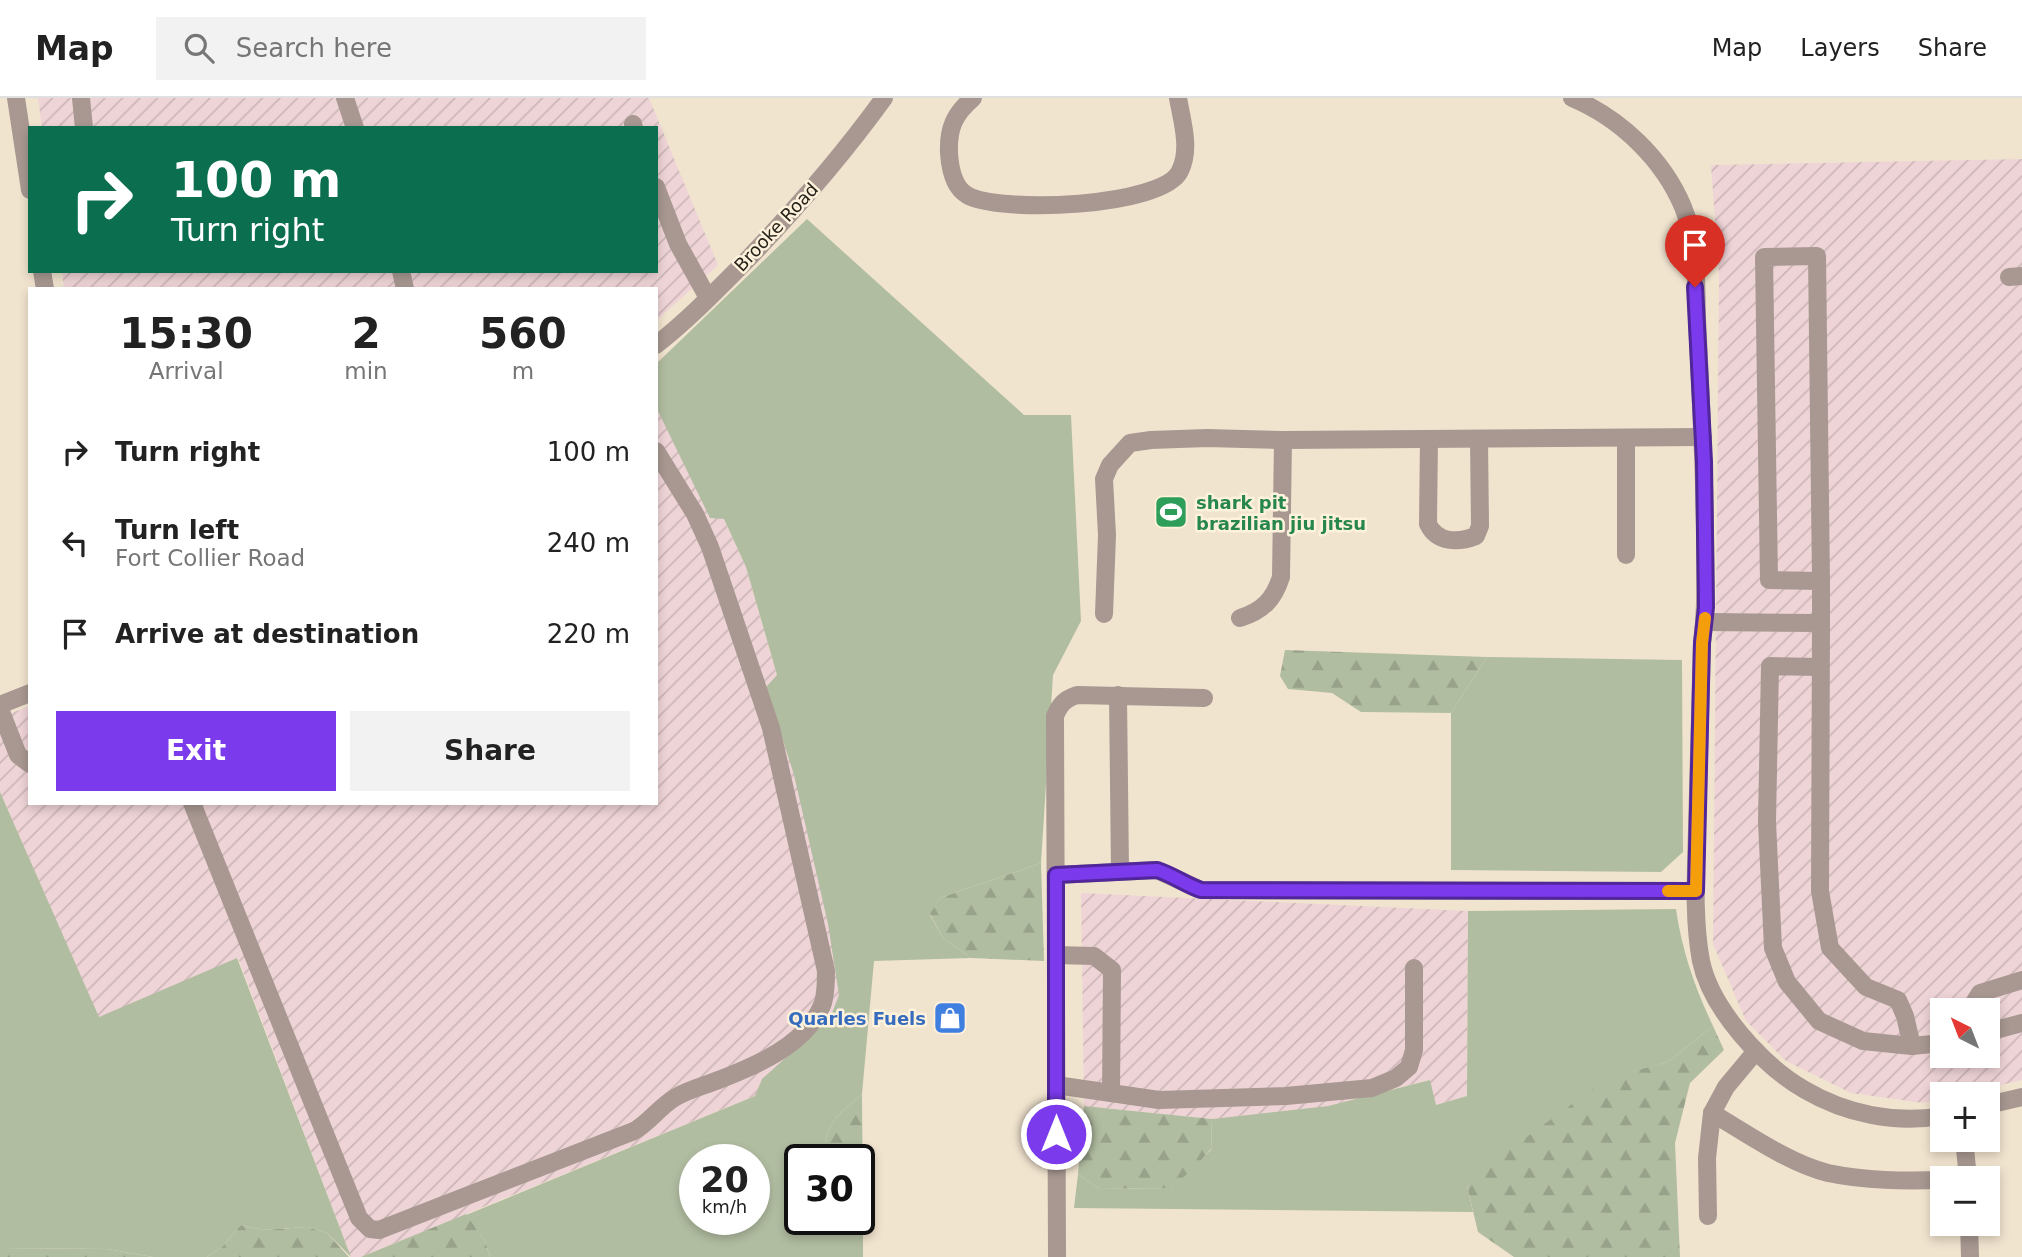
<!DOCTYPE html>
<html lang="en">
<head>
<meta charset="utf-8">
<style>
  body { margin:0; font-family:"DejaVu Sans",sans-serif; background:#f2f2f2; color:#222; height:100vh; display:flex; flex-direction:column; font-size:26px; white-space:nowrap }
  * { box-sizing:border-box; margin:0 }
  p { font-size:23px; color:#767676 }
  .icon { flex:none; width:38px; height:38px; fill:none; stroke:currentColor; stroke-width:2; stroke-linecap:round; stroke-linejoin:round }
  .map { position:relative; flex:1; overflow:hidden }
  .panel { position:absolute; left:28px; top:189px; width:630px; height:518px; display:flex; flex-direction:column; background:#fff; border-radius:0px; box-shadow:0 4px 10px #0003 }
  .panel>* { flex:none }
  .banner { position:absolute; left:28px; top:28px; width:630px; height:147px; border-radius:0px; box-shadow:0 4px 10px #0003; background:#0b6e4f; color:#fff; overflow:hidden }
  .needle { width:46px; rotate:318deg }
  .controls { position:absolute; left:1930px; top:900px; display:grid; gap:14px }
  .controls a { display:grid; place-items:center; width:70px; height:70px; border-radius:0px; background:#fff; box-shadow:0 4px 10px #0003; font-size:35px }
  .speed { position:absolute; left:679px; top:1046px; display:flex; gap:14px; font-size:35px; font-weight:700; text-align:center }
  .speed>* { display:grid; place-content:center; width:91px; height:91px; border-radius:50%; background:#fff; box-shadow:0 4px 10px #0003; line-height:1 }
  .speed small { font-size:18px; font-weight:400 }
  .speed .limit { border:4px solid #111; border-radius:10px; background:#fff; color:#111 }
  .pin { position:absolute; display:grid; place-items:center; width:60px; height:60px; color:#fff; margin:-72px -30px; border-radius:50% 50% 50% 0; rotate:-45deg; box-shadow:0 0 7px #0007 }
  .pin .icon { rotate:45deg }
  .me { position:absolute; width:77px; margin:-38px; rotate:0deg; stroke-linejoin:round; filter:drop-shadow(0 0 5px #0008) }
  .turn { display:flex; align-items:center; gap:24px; height:147px; padding:0 28px; font-size:32px }
  .turn .icon { width:91px; height:91px; stroke-width:2.5 }
  .turn b { display:block; font-size:49px; line-height:60px }
  .eta { display:flex; justify-content:space-evenly; align-items:center; height:119px; text-align:center }
  .eta b { font-size:42px; font-weight:700; line-height:49px }
  .action { display:flex; gap:14px; margin-top:auto; padding:14px 28px }
  .action a { flex:1; height:80px; border-radius:0px; background:#7c3aed; color:#fff; font-size:28px; font-weight:700; line-height:80px; text-align:center }
  .action a+a { background:#f2f2f2; color:#222 }
  ul { padding:0; list-style:none }
  li { display:flex; align-items:center; gap:21px; height:91px; padding:0 28px }
  li div { flex:1 }
  li b { display:block; font-size:26px }
  li em { font-style:normal }
  header { display:flex; align-items:center; gap:42px; box-sizing:border-box; height:98px; padding:0 35px; background:#fff; border-bottom:2px solid #e0e0e0 }
  header strong { font-size:33px }
  nav { display:flex; gap:38px; margin-inline-start:auto; font-size:24px }
  .search { width:490px; height:63px; background:#f2f2f2; display:flex; align-items:center; gap:18px; box-sizing:border-box; padding:0 24px; border-radius:0px; color:#767676; font-size:26px }
  .map>svg:first-child { display:block }
  .industrial { fill:url(#industrial-furrows); fill-rule:evenodd }
  .green { fill:#b1bda1; fill-rule:evenodd }
  .forest { fill:url(#forest-firs) }
  .lines { fill:none; stroke-linecap:round; stroke-linejoin:round }
  .minor { stroke:#a89891; stroke-width:18 }
  .route-casing { stroke:#51269a; stroke-width:18 }
  .route { stroke:#7c3aed; stroke-width:12 }
  .slow { stroke:#f59e0b; stroke-width:12 }
  .labels { text-anchor:middle; dominant-baseline:central; stroke-width:5; stroke-linejoin:round; paint-order:stroke }
  .street-label { font-size:18px; fill:#27221a; stroke:#fef2dc }
  .leisure-label { font-size:18px; font-weight:bold; fill:#27864d; stroke:#fef2dc; text-anchor:start }
  .shop-label { font-size:18px; font-weight:bold; fill:#366cbe; stroke:#fef2dc; text-anchor:end }
</style>
</head>
<body>
<header>
<strong>Map</strong>
<div class="search"><svg class="icon" aria-label="search" viewBox="0 0 24 24"><circle cx="10" cy="10" r="6"/><path d="M15 15l6 6"/></svg>Search here</div>
<nav><a>Map</a><a>Layers</a><a>Share</a></nav>
</header>
<div class="map">
<svg width="2022" height="1159" viewBox="0 0 2022 1159">
  <defs>
    <pattern id="industrial-furrows" width="10" height="10" patternUnits="userSpaceOnUse" patternTransform="scale(1.75)"><rect width="10" height="10" fill="#efd4d7"/><path d="M-1 1l2-2M0 10L10 0M9 11l2-2" fill="none" stroke="#cdb6b8"/></pattern>
    <pattern id="forest-firs" width="22" height="20" patternUnits="userSpaceOnUse" patternTransform="scale(1.75)"><rect width="22" height="20" fill="#b1bda1"/><path d="M5 1l3.5 6h-7zM16 11l3.5 6h-7z" fill="#98a28a"/></pattern>
  </defs>
  <rect width="100%" height="100%" fill="#f1e4cf"/>
  <!-- industrial -->
  <g class="industrial">
    <path d="M38 0H649L718 167 656 223V191H64L62 173H656V30H42Z"/>
    <path d="M2022 61V982L1964 996H1942V1001L1923 1005 1851 995 1786 963 1746 923 1713 846 1719 178 1711 67ZM1942 912H1988V957H1942Z"/>
    <path d="M658 278 746 469 829 759 855 909 755 998 361 1159H351L238 860 99 920 0 694V619L30 608V705H656V280Z"/>
    <path d="M1081 795 1468 813 1467 998 1436 1007 1429 982 1328 1008 1212 1021 1084 1008Z"/>
  </g>
  <!-- green -->
  <g class="green">
    <path d="M807 121 1024 317H1071L1081 523 1053 577 1041 765 940 800 930 817 943 840 971 860 874 863 862 996C836 1019 824 1025 824 1062H800V1122H832L835 1132 847 1133 863 1117V1159H490L485 1143 466 1117 755 998 762 981 830 920 839 897 828 826 794 677 766 589 777 577 746 469 724 421 710 420 656 309V266ZM695 1062H754V1122H695Z"/>
    <path d="M1487 559 1682 562 1683 754 1661 774 1451 772V615Z"/>
    <path d="M0 694 99 919 237 860 351 1159 327 1135 307 1129 263 1132 241 1127 222 1149 207 1159H153L107 1151 0 1150Z"/>
    <path d="M1676 811C1682 853 1695 890 1713 928L1668 964 1608 981 1467 1088 1473 1114 1074 1110 1078 1076 1100 1091 1170 1090 1211 1052 1212 1021 1328 1008 1430 982 1436 1007 1467 998 1468 813Z"/>
  </g>
  <!-- forest -->
  <g class="forest">
    <path d="M1285 552 1487 559 1451 615 1361 614 1332 595 1288 591 1280 578Z"/>
    <path d="M1041 765 1044 863 971 860 943 840 930 816 940 800Z"/>
    <path d="M1713 928 1724 952 1690 985 1675 1045 1680 1159H1514L1478 1134 1467 1088 1499 1059 1608 980 1668 964Z"/>
    <path d="M862 996 863 1117 859 1121V1062H824C824 1025 836 1019 862 996Z"/>
    <path d="M1084 1008 1212 1021 1211 1051 1192 1072 1170 1090 1100 1091 1078 1076Z"/>
    <path d="M466 1116 485 1143 490 1159H361Z"/>
    <path d="M241 1127 263 1132 307 1129 327 1135 349 1159H207L222 1149Z"/>
    <path d="M0 1150 107 1151 153 1159H0Z"/>
  </g>
  <g class="lines">
    <!-- minor -->
    <g class="minor">
      <path d="M16 0 30 92"/>
      <path d="M81 0 84 30"/>
      <path d="M345 0 355 30"/>
      <path d="M973 0C954 16 948 31 949 55 950 70 953 89 967 97 999 116 1163 109 1180 73 1191 51 1182 23 1178 0"/>
      <path d="M1572 0C1620 20 1663 61 1683 109 1700 150 1695 198 1698 241 1701 303 1704 365 1705 428 1705 467 1707 506 1702 545 1700 607 1699 668 1697 730 1696 774 1693 820 1701 863 1711 911 1763 968 1805 992 1846 1016 1895 1026 1942 1018"/>
      <path d="M633 26 634 30"/>
      <path d="M656 89 678 146 708 200"/>
      <path d="M42 173 45 191"/>
      <path d="M401 173 405 191"/>
      <path d="M2009 179 2022 178"/>
      <path d="M656 247C688 222 717 192 746 163 796 111 842 58 884 0"/>
      <path d="M1626 340V457"/>
      <path d="M1429 341 1428 426C1437 445 1458 445 1476 438L1480 428 1479 341"/>
      <path d="M1821 483 1769 482 1764 159 1817 158 1821 483V525"/>
      <path d="M1104 516 1107 437 1104 381 1110 367 1130 345 1151 342 1207 340 1283 342 1703 339"/>
      <path d="M1240 520C1263 513 1274 501 1281 479L1283 342"/>
      <path d="M1705 524 1821 525 1820 793 1830 850 1866 889 1898 902 1905 918 1912 948 1942 945"/>
      <path d="M1820 569 1770 568 1767 724 1773 850 1787 884 1819 923 1863 943 1912 948"/>
      <path d="M1118 597 1120 773"/>
      <path d="M0 607 30 595"/>
      <path d="M0 611 18 657 30 666"/>
      <path d="M192 705 359 1120 370 1131 379 1132 634 1033C650 1024 660 1008 676 999 688 992 703 988 716 983 755 968 807 947 823 905 826 895 826 884 826 873L771 630 710 449 695 416 656 353"/>
      <path d="M1056 777 1157 772 1201 792 1696 793"/>
      <path d="M1056 857 1094 858 1112 872 1111 995"/>
      <path d="M1973 912 1972 908 1980 895 2022 882"/>
      <path d="M1988 934 2022 925"/>
      <path d="M1756 953 1726 989 1712 1015C1746 1035 1790 1066 1828 1075 1866 1083 1904 1083 1942 1082"/>
      <path d="M1056 987 1159 1002 1286 998 1372 990 1396 980 1409 969 1414 952V870"/>
      <path d="M1988 1007 2022 999"/>
      <path d="M1964 1041 1968 1080"/>
      <path d="M1708 1118 1707 1060 1712 1015"/>
      <path d="M1969 1125 1970 1159"/>
      <path d="M1057 1159 1055 618C1060 606 1065 601 1077 597L1204 600"/>
    </g>
  </g>
  <g class="lines">
    <defs>
      <path id="route" d="M1056 1036V777L1157 772C1173 777 1186 787 1201 792L1696 793 1702 545 1706 509 1704 364 1695 189"/>
    </defs>
    <!-- route casing -->
    <use href="#route" class="route-casing"/>
    <!-- route -->
    <use href="#route" class="route"/>
    <!-- slow -->
    <path class="slow" d="M1668 793H1696L1702 545 1705 520"/>
  </g>
  <!-- icons -->
  <defs>
    <symbol id="stadium-square" viewBox="-11 -11 22 22"><rect x="-9" y="-9" width="18" height="18" rx="4" fill="#2e9e5b" stroke="#fef2dc"/><path d="M0-5a6.5 5 0 1 0 0 10a6.5 5 0 1 0 0-10ZM-3.5-1.8h7v3.6h-7Z" fill="#fff"/></symbol>
    <symbol id="shop-square" viewBox="-11 -11 22 22"><rect x="-9" y="-9" width="18" height="18" rx="4" fill="#3f7fe0" stroke="#fef2dc"/><path d="M-5-2.5h2.3a2.7 3.5 0 0 1 5.4 0H5L5.5 6h-11ZM-1.5-2.5h3a1.5 2.3 0 0 0-3 0Z" fill="#fff"/></symbol>
  </defs>
  <g fill-rule="evenodd">
    <use href="#stadium-square" x="1152" y="395" width="38" height="38"/>
    <use href="#shop-square" x="931" y="901" width="38" height="38"/>
  </g>
  <g class="labels">
    <!-- street labels -->
    <g class="street-label">
      <text transform="translate(776 129) rotate(-47)">Brooke Road</text>
    </g>
    <!-- leisure labels -->
    <g class="leisure-label">
      <text x="1196" y="404">shark pit<tspan x="1196" dy="21">brazilian jiu jitsu</tspan></text>
    </g>
    <!-- shop labels -->
    <g class="shop-label">
      <text x="926" y="920">Quarles Fuels</text>
    </g>
  </g>
</svg>
<div class="controls">
<a><svg class="needle" viewBox="-14 -14 28 28"><path d="M0-13l5 13h-10z" fill="#e53935"/><path d="M0 13l5-13h-10z" fill="#767676"/></svg></a>
<a>+</a>
<a>−</a>
</div>
<div class="speed"><div>20<small>km/h</small></div><div class="limit">30</div></div>
<div class="pin" style="left:1695px;top:189px;background:#d93025"><svg class="icon" aria-label="arrive" viewBox="0 0 24 24"><path d="M6 21V4h12l-3 4 3 4H6"/></svg></div>
<svg class="me" style="left:1056px;top:1036px" viewBox="-20 -20 40 40"><circle r="17" fill="#7c3aed" stroke="#fff" stroke-width="3"/><path d="M0-11L8 9 0 5-8 9z" fill="#fff"/></svg>
<div class="banner">
<div class="turn"><svg class="icon" aria-label="right" viewBox="0 0 24 24"><path d="M7 20v-9h11M14 6l5 5-5 5"/></svg><div><b>100 m</b>Turn right</div></div>
</div>
<section class="panel">
<div class="eta">
<div><b>15:30</b><p>Arrival</p></div>
<div><b>2</b><p>min</p></div>
<div><b>560</b><p>m</p></div>
</div>
<ul>
<li><svg class="icon" aria-label="right" viewBox="0 0 24 24"><path d="M7 20v-9h11M14 6l5 5-5 5"/></svg><div><b>Turn right</b></div><em>100 m</em></li>
<li><svg class="icon" aria-label="left" viewBox="0 0 24 24"><path d="M17 20v-9H6M10 6l-5 5 5 5"/></svg><div><b>Turn left</b><p>Fort Collier Road</p></div><em>240 m</em></li>
<li><svg class="icon" aria-label="arrive" viewBox="0 0 24 24"><path d="M6 21V4h12l-3 4 3 4H6"/></svg><div><b>Arrive at destination</b></div><em>220 m</em></li>
</ul>
<div class="action"><a>Exit</a><a>Share</a></div>
</section>
</div>
</body>
</html>
